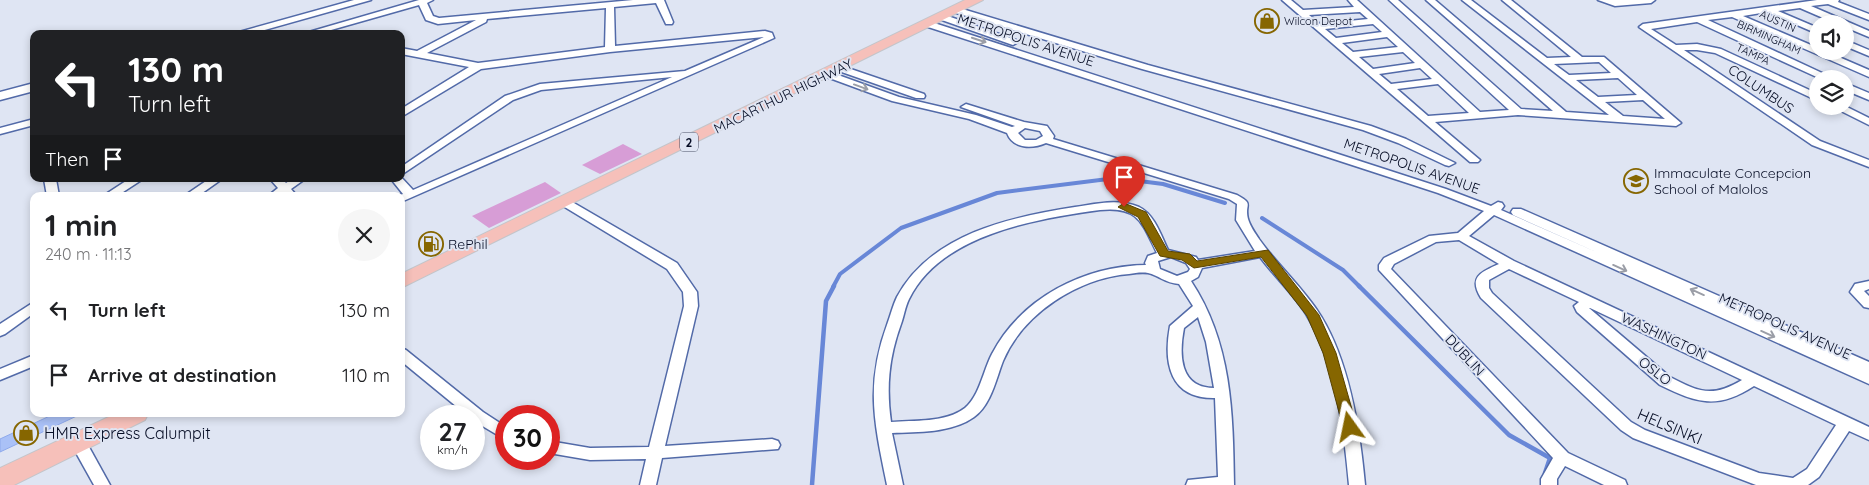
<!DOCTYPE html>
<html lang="en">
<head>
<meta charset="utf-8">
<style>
  body { margin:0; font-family:Quicksand,sans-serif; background:#f6f6f6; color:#202124; height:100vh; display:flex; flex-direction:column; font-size:19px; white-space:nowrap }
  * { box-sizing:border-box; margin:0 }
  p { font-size:16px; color:#757577 }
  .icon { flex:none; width:28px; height:28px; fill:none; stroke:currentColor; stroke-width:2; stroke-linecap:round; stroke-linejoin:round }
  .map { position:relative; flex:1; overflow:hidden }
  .sheet { position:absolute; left:30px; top:192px; width:375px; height:225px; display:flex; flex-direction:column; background:#fff; border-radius:10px; box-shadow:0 2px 8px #0003 }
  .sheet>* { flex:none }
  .banner { position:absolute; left:30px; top:30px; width:375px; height:152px; border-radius:10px; box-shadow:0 2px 8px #0003; background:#202124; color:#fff; overflow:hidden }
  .buttons { position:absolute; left:1809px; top:15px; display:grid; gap:10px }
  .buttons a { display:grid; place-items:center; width:45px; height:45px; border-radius:50%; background:#fff; box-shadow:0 2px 8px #0003; font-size:25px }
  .speed { position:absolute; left:420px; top:405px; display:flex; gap:10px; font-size:25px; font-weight:700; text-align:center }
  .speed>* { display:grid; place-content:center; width:65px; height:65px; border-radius:50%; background:#fff; box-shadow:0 2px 8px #0003; line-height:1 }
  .speed small { font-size:12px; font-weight:400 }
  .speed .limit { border:8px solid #d22; background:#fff; color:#111 }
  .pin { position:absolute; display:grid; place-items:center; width:42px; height:42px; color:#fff; margin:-51px -21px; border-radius:50% 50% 50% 0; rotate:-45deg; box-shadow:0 0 5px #0007 }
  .pin .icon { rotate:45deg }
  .me { position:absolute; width:55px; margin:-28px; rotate:348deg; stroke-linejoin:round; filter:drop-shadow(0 0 4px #0008) }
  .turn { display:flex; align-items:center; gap:18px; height:105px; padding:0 15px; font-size:22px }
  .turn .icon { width:65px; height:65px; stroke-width:2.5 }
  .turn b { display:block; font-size:35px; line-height:42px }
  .then { display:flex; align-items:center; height:48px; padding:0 15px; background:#0003; gap:10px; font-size:19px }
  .round { display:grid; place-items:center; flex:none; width:52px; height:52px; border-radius:26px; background:#f6f6f6 }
  .headline { display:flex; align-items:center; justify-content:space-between; height:85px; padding:0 15px }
  h1 { font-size:30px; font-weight:800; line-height:38px }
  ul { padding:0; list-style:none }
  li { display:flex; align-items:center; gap:15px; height:65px; padding:0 15px }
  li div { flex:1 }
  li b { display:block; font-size:19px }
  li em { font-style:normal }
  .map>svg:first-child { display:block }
  .green { fill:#d79dd6 }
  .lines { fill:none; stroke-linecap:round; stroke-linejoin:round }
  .stream-far1 { stroke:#6887d7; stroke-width:4 }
  .stream { stroke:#6887d7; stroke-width:4.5 }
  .building { fill:#aac1f7; stroke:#8ea9eb }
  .minor-casing { stroke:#526aa8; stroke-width:3 }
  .tertiary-casing { stroke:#526aa8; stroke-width:3 }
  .trunk-casing { stroke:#c3c5ca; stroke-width:2 }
  .minor { fill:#fff; fill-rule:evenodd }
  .tertiary { fill:#fff; fill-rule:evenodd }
  .trunk { fill:#f6c0ba; fill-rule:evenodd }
  .oneway { stroke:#9b9ea7 }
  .route { fill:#866600; stroke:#574200 }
  .labels { text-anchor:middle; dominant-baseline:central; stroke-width:4; stroke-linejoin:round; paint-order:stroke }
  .far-poi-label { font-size:11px; fill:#050c24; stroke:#dfe5f3; text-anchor:start }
  .far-street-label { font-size:11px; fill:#050c24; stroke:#dfe5f3 }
  .shield { fill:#dfe5f3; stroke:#464d62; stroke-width:1 }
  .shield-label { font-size:12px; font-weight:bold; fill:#050c24 }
  .street-label { font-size:14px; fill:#050c24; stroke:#dfe5f3 }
  .poi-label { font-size:14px; fill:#050c24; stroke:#dfe5f3; text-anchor:start }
  .near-street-label { font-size:16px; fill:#050c24; stroke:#dfe5f3 }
  .near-poi-label { font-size:16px; fill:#050c24; stroke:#dfe5f3; text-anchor:start }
</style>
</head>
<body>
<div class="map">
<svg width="1869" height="485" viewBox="0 0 1869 485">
  <rect width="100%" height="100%" fill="#dfe5f3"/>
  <!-- green -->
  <g class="green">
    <path d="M623 144 642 154 600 174 582 165Z"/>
    <path d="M545 182 561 193 489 228 472 216Z"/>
  </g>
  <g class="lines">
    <!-- stream-far1 -->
    <g class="stream-far1">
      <path d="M1262 218 1343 270 1360 287"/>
      <path d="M833 287 840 274 901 228 997 193 1116 178 1163 184 1225 203"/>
    </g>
    <!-- stream -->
    <g class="stream">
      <path d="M1359 286 1509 435 1550 458 1545 473"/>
      <path d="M812 485 826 301 834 286"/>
    </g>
  </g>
  <!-- building -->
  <path class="building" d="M54 414H81L0 452V439Z"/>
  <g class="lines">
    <defs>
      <g id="minor">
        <path d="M419 0H433L427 3 433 16 439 18 633 0H664L673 22 672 24H666L656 3 614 7 615 46 765 31 772 33 774 38 401 202V196H397L403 194 391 179H401V177L413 190 672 77 541 90 513 100 401 175V167L505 96 540 84 685 71 764 37 610 52 481 69 401 117V109L469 67 401 54V48L417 51 476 20 438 24 426 20 419 5 317 34H302ZM606 8 605 47 478 63 427 53 486 22 487 19Z"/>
        <path d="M1282 0H1291L1303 10 1354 7 1348 0H1357L1480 112 1509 110 1389 0H1398L1521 109 1553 111 1426 0H1435L1566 112 1609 115 1462 0H1471L1547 58 1571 57 1502 0H1511L1582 57H1604L1681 123 1676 126 1518 115 1435 122 1480 160 1478 162H1470ZM1360 12 1368 19 1320 24 1309 15ZM1373 24 1382 32 1336 38 1325 29ZM1387 37 1398 47 1353 52 1342 43ZM1403 52 1415 63 1373 69 1359 57ZM1599 62 1611 73 1569 75 1554 64ZM1420 68 1432 79 1391 84 1379 74ZM1618 78 1637 95 1598 97 1576 80ZM1438 84 1469 113 1428 116 1397 89ZM1643 100 1665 119 1623 116 1605 102Z"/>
        <path d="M1598 0H1655L1651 3 1615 6Z"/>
        <path d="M1817 0H1839L1838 2 1869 14V20L1828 4 1811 6 1869 31V37L1845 27V24H1837L1800 8 1778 11 1818 28V34L1767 12 1743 16 1818 48V51H1825L1869 70V77L1732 17 1708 20 1835 79H1821L1697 22 1651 29 1676 45 1697 44 1721 49 1818 94V101L1715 53 1697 50H1684L1820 141 1869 160V167L1812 145 1639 27 1643 24Z"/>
        <path d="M953 8H959L1148 65 1371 126 1406 139 1455 163 1449 166 1445 165 1398 143 1363 130 1142 69 953 12Z"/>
        <path d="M942 14 1016 40 1018 42 1013 45 1010 44 939 19V15Z"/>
        <path d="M928 21 1446 189 1491 206 1498 202 1502 203 1504 206 1501 210 1603 255 1513 215 1511 212 1513 209H1521L1869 362V384L1494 215 1469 236 1514 261 1869 427V440L1849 431 1819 477 1808 485H1756L1633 438 1621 430 1481 298C1468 277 1481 272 1499 264L1459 240 1436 242 1394 264 1391 269 1568 453 1625 480 1627 485H1604L1565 466 1557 479V485H1541V479L1553 458 1379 270V265L1384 258 1429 236 1458 233 1484 211 1438 193 925 26 924 24ZM1509 269 1579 302 1574 306 1577 312 1660 385C1697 403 1717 410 1754 386L1836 425 1807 469 1793 478 1759 473 1645 430 1631 422 1492 293 1489 288V280ZM1589 308H1590L1742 380C1712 398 1699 392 1670 377Z"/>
        <path d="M1845 40 1869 50V56L1845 46Z"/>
        <path d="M839 65 924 94 925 96 924 98H916L836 70 834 68Z"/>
        <path d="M827 71 899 97 976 115 1012 127 1015 126 961 107 966 104 1024 122 1047 126 1054 136 1053 139 1237 195C1255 205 1244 203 1248 219 1250 226 1255 233 1259 239 1276 263 1299 284 1317 310 1349 357 1360 429 1365 485H1349C1344 429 1336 364 1306 314 1293 294 1275 277 1260 257L1202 268 1198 277 1191 281C1232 343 1233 413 1234 485H1186L1188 480 1218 477 1215 398C1170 399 1163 363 1170 326L1193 306 1179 284C1165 283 1158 275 1148 273 1142 272 1135 273 1129 274 1079 278 1023 313 1003 361 996 379 991 405 974 417 952 433 918 432 892 433L903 485H887C874 422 865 384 888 322 891 314 893 305 897 297 931 234 1010 217 1075 207 1096 204 1118 198 1139 207 1154 214 1161 235 1168 250L1196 257 1198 260 1255 251 1236 220 1237 204 1229 199 1046 143C1032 149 1013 149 1007 133L969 119 892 101 824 76 822 74ZM1025 128 1040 131 1043 136 1036 140H1025L1018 133ZM1100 210C1139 206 1142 223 1157 253L1148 256 1145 263 1146 265C1084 266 1021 298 992 354 983 371 980 395 965 408 946 423 913 420 891 422 886 387 889 357 901 324 904 316 905 307 909 299 941 234 1036 219 1100 210ZM1171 257 1186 263 1190 269 1188 272 1177 276 1160 269 1158 261ZM1198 317 1206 342 1214 388C1179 388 1179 354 1184 328Z"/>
        <path d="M1845 83 1869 93V100L1845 90Z"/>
        <path d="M1831 106H1845L1869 118V125Z"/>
        <path d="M34 119V125L0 134V128Z"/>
        <path d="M44 179H56L59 196H47Z"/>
        <path d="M129 179H143L117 196H103Z"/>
        <path d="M209 179H222L198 196H184Z"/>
        <path d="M270 179H282L286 183 292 179H305L291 189 297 196H268L278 188Z"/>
        <path d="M567 199 677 263 697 292 698 306 665 446 772 439 778 441 780 445 778 449 662 458 656 485H640L646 459 590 460 549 453V441L590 448 649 447 684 306 683 292 667 269 563 206 561 203Z"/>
        <path d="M1869 281V289L1864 291 1869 296V308L1864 307 1850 292 1855 284Z"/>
        <path d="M34 302V313L5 334 0 336V324Z"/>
        <path d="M401 348 406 350 483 412 506 427V440L474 421V416H468L401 361Z"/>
        <path d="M34 355V366L0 380V369Z"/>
        <path d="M78 436 84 438 110 485H94L70 442 72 438Z"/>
      </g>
      <g id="tertiary">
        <path d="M354 0H371L250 34H232Z"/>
        <path d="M34 83V91L0 100V92Z"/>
      </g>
      <g id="trunk">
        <path d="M965 0H983L401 288V274Z"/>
        <path d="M115 414H148L145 420 14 485H0V468Z"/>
      </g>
    </defs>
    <!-- minor casing -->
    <use href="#minor" class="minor-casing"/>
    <!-- tertiary casing -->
    <use href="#tertiary" class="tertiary-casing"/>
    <!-- trunk casing -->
    <use href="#trunk" class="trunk-casing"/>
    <!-- minor -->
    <use href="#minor" class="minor"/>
    <!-- tertiary -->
    <use href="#tertiary" class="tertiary"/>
    <!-- trunk -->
    <use href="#trunk" class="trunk"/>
  </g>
  <!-- one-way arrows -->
  <defs><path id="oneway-shaft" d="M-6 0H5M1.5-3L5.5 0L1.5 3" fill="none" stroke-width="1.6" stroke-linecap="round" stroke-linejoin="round" transform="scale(1.25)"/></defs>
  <g class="oneway">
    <use href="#oneway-shaft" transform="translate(979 40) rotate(18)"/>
    <use href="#oneway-shaft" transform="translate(861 87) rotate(20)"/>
    <use href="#oneway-shaft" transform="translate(1620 268) rotate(24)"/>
    <use href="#oneway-shaft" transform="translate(1697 292) rotate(-156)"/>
    <use href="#oneway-shaft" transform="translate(1768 334) rotate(24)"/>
  </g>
  <!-- route -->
  <path class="route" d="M1124 203 1146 212 1168 251 1190 254 1197 261 1268 250 1319 315 1336 353 1357 427 1355 431H1345L1343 427 1323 353 1307 316 1261 257 1194 268 1182 260 1160 256 1138 217 1118 207Z"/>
  <!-- icons -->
  <defs>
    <symbol id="shop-ring" viewBox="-11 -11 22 22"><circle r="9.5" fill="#dfe5f3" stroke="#866600" stroke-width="1.5"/><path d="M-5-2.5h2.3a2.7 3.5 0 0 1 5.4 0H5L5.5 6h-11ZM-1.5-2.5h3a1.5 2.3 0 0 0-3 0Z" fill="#866600"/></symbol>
    <symbol id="school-ring" viewBox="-11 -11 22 22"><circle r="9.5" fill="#dfe5f3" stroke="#866600" stroke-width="1.5"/><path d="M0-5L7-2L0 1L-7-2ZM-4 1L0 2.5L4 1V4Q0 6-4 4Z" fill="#866600"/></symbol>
    <symbol id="fuel-ring" viewBox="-11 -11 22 22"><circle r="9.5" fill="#dfe5f3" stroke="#866600" stroke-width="1.5"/><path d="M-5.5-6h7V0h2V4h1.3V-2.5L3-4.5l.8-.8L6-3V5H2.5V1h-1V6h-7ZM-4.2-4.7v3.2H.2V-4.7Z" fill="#866600"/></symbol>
  </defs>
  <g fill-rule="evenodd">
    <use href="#shop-ring" x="1253" y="7" width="28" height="28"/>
    <use href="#school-ring" x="1622" y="167" width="28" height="28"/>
    <use href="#fuel-ring" x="417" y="230" width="28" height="28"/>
    <use href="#shop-ring" x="12" y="419" width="28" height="28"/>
  </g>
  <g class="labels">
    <!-- far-poi labels -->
    <g class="far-poi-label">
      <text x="1284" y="21">Wilcon Depot</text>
    </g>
    <!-- far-street labels -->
    <g class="far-street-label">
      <text transform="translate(1778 21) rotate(24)">AUSTIN</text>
      <text transform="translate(1769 37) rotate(24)">BIRMINGHAM</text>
      <text transform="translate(1753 54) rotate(25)">TAMPA</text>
    </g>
    <!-- shield labels -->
    <rect class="shield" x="680" y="132.5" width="18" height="19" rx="4"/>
    <g class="shield-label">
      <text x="689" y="142">2</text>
    </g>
    <!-- street labels -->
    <g class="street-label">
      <text transform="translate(1026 40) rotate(18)">METROPOLIS AVENUE</text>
      <text transform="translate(1761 89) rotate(34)">COLUMBUS</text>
      <text transform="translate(783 96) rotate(-26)">MACARTHUR HIGHWAY</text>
      <text transform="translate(1412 166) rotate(19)">METROPOLIS AVENUE</text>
      <text transform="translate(1785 326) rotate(24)">METROPOLIS AVENUE</text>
      <text transform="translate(1664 336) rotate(25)">WASHINGTON</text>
      <text transform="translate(1465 355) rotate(47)">DUBLIN</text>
      <text transform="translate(1655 371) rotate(38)">OSLO</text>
    </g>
    <!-- poi labels -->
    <g class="poi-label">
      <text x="1654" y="173">Immaculate Concepcion<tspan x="1654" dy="16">School of Malolos</tspan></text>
      <text x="448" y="244">RePhil</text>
    </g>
    <!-- near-street labels -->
    <g class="near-street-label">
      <text transform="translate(1670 426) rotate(23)">HELSINKI</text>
    </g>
    <!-- near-poi labels -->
    <g class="near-poi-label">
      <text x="44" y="433">HMR Express Calumpit</text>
    </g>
  </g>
</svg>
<div class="buttons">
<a><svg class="icon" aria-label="sound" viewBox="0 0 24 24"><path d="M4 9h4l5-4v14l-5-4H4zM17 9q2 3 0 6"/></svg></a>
<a><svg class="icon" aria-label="layers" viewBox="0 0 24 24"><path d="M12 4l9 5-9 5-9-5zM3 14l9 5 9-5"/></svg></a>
</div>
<div class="speed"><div>27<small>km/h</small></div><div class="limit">30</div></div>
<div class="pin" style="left:1124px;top:207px;background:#d93025"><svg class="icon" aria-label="arrive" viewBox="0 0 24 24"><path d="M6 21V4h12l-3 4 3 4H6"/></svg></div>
<svg class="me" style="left:1350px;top:427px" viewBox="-20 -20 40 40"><path d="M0-17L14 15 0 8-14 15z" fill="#866600" stroke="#fff" stroke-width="4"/></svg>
<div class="banner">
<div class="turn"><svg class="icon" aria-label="left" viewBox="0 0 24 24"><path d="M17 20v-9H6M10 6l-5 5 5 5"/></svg><div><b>130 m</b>Turn left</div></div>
<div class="then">Then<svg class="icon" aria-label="arrive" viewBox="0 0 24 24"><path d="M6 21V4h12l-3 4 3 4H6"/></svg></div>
</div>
<section class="sheet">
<div class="headline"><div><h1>1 min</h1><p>240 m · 11:13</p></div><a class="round"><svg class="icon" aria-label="close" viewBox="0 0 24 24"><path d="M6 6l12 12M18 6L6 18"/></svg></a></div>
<ul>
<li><svg class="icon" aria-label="left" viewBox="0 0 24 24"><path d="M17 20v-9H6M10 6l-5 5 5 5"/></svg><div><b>Turn left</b></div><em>130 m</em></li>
<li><svg class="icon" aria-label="arrive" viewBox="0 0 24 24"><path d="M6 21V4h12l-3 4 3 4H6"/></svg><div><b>Arrive at destination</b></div><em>110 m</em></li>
</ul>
</section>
</div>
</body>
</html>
